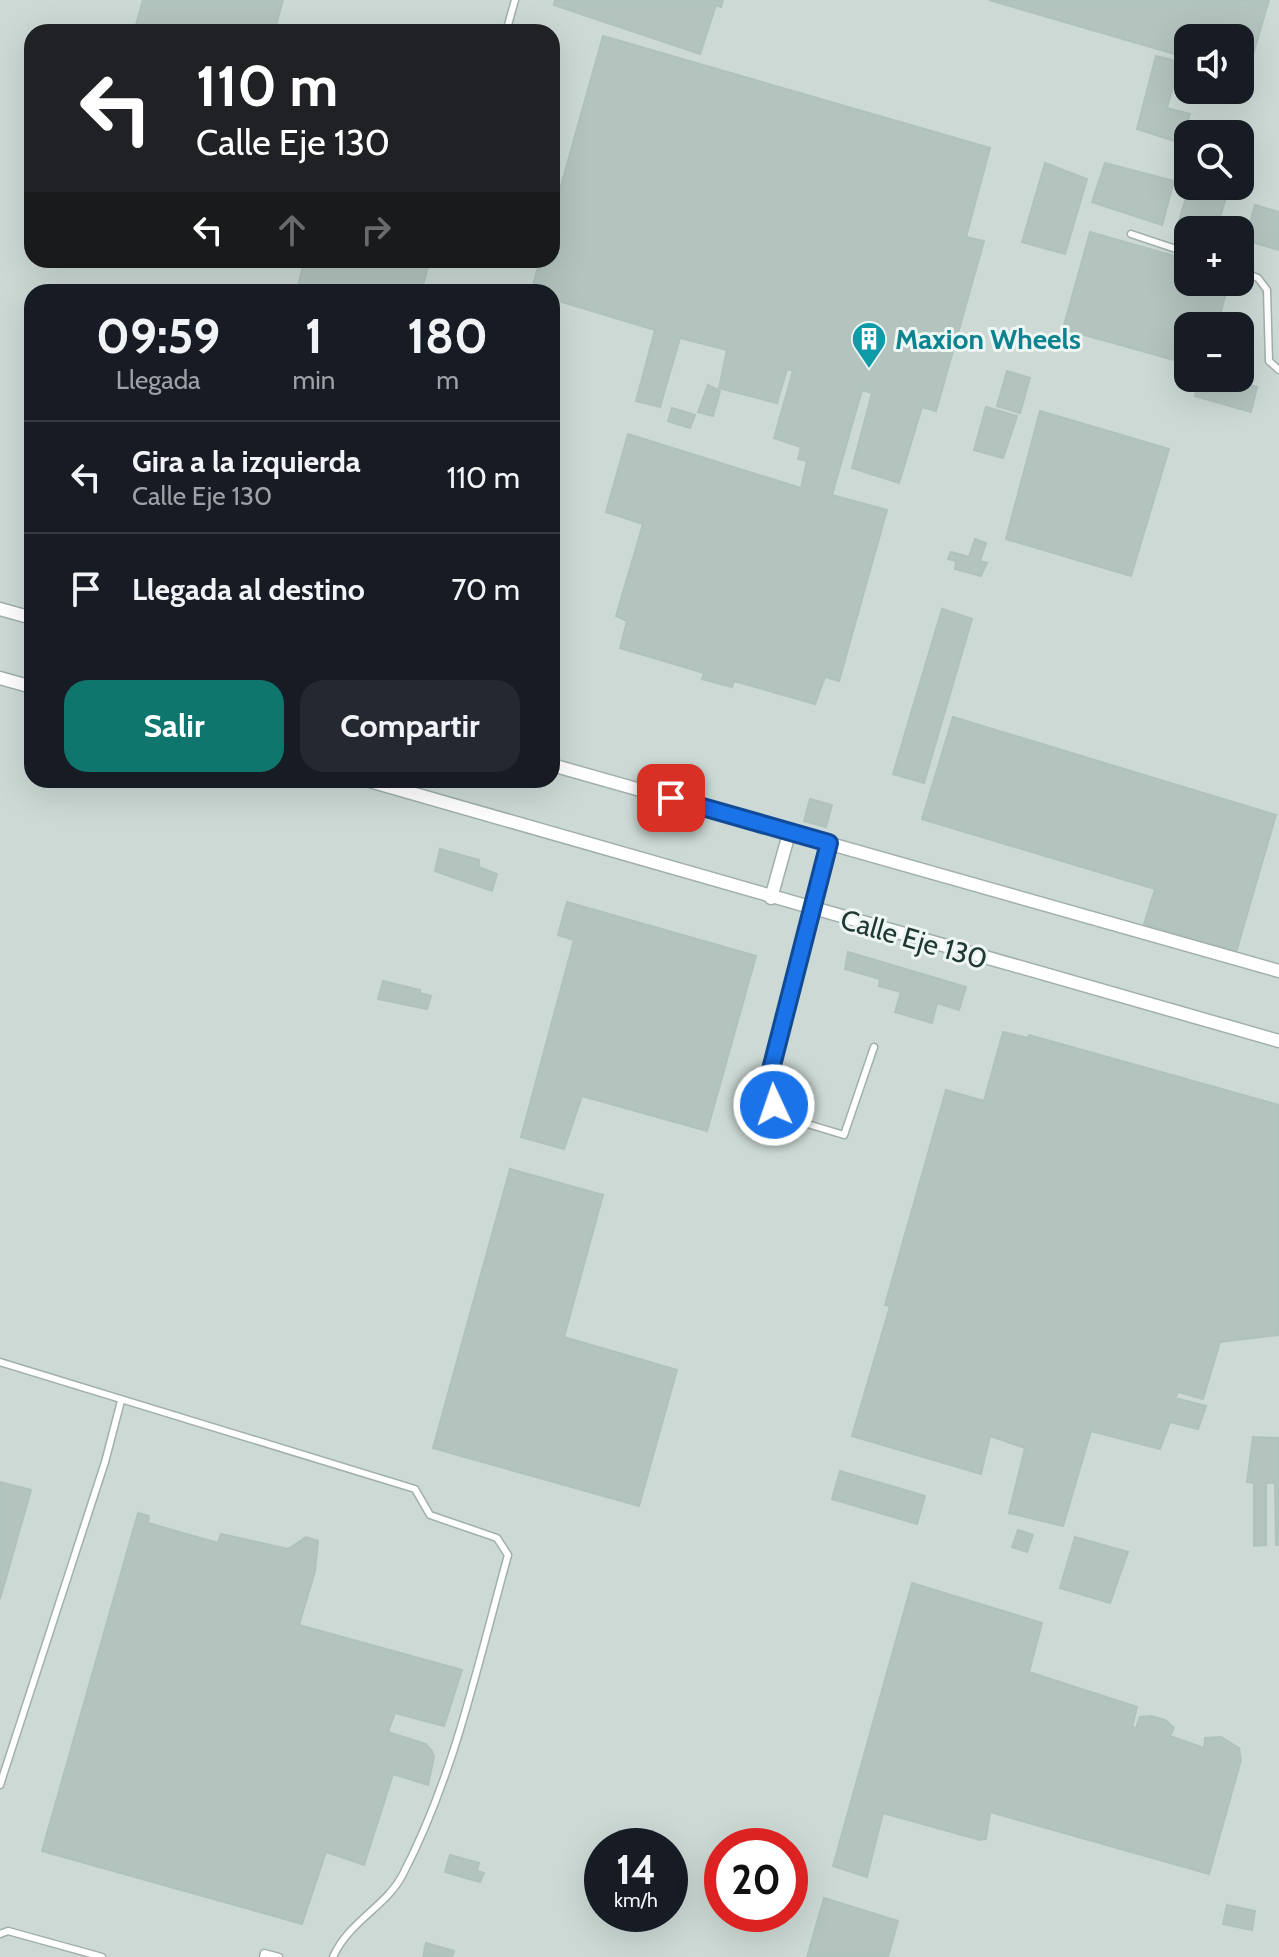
<!DOCTYPE html>
<html lang="es">
<head>
<meta charset="utf-8">
<style>
  body { margin:0; font-family:Cabin,sans-serif; background:#242831; color:#f1f3f6; height:100vh; display:flex; flex-direction:column; font-size:30px; white-space:nowrap }
  * { box-sizing:border-box; margin:0 }
  p { font-size:26px; color:#9ea1a6 }
  .icon { flex:none; width:44px; height:44px; fill:none; stroke:currentColor; stroke-width:2; stroke-linecap:round; stroke-linejoin:round }
  .map { position:relative; flex:1; overflow:hidden }
  .side { position:absolute; left:24px; top:284px; width:536px; height:504px; display:flex; flex-direction:column; background:#171b24; border-radius:24px; box-shadow:0 8px 32px #0002 }
  .side>* { flex:none }
  .banner { position:absolute; left:24px; top:24px; width:536px; height:244px; border-radius:24px; box-shadow:0 8px 32px #0002; background:#202124; color:#fff; overflow:hidden }
  .fabs { position:absolute; left:1174px; top:24px; display:grid; gap:16px }
  .fabs a { display:grid; place-items:center; width:80px; height:80px; border-radius:16px; background:#171b24; box-shadow:0 8px 32px #0002; font-size:40px }
  .speed { position:absolute; left:584px; top:1828px; display:flex; gap:16px; font-size:40px; font-weight:700; text-align:center }
  .speed>* { display:grid; place-content:center; width:104px; height:104px; border-radius:50%; background:#171b24; box-shadow:0 8px 32px #0002; line-height:1 }
  .speed small { font-size:20px; font-weight:400 }
  .speed .limit { border:12px solid #d22; background:#fff; color:#111 }
  .pin { position:absolute; display:grid; place-items:center; width:68px; height:68px; color:#fff; margin:-34px; border-radius:16px; box-shadow:0 4px 12px #0006 }
  .me { position:absolute; width:88px; margin:-44px; rotate:357deg; stroke-linejoin:round; filter:drop-shadow(0 0 6px #0008) }
  .turn { display:flex; align-items:center; gap:28px; height:168px; padding:0 40px; font-size:36px }
  .turn .icon { width:104px; height:104px; stroke-width:2.5 }
  .turn b { display:block; font-size:56px; line-height:68px }
  .lanes { display:flex; align-items:center; height:76px; padding:0 40px; background:#0003; justify-content:center; gap:40px; direction:ltr }
  .lanes .off { opacity:.35 }
  .eta { display:flex; justify-content:space-evenly; align-items:center; height:136px; text-align:center }
  .eta b { font-size:48px; font-weight:800; line-height:56px }
  .primary-button { display:flex; gap:16px; margin-top:auto; padding:16px 40px }
  .primary-button a { flex:1; height:92px; border-radius:24px; background:#0f766e; color:#fff; font-size:32px; font-weight:800; line-height:92px; text-align:center }
  .primary-button a+a { background:#242831; color:#f1f3f6 }
  ul { padding:0; list-style:none }
  li { display:flex; align-items:center; gap:24px; height:112px; padding:0 40px; border-top:2px solid #363941 }
  li div { flex:1 }
  li b { display:block; font-size:30px }
  li em { font-style:normal }
  .map>svg:first-child { display:block }
  .built { fill:#ccd9d4; fill-rule:evenodd }
  .building { fill:#b3c4be; stroke:#b0c2bd; stroke-width:2 }
  .lines { fill:none; stroke-linecap:round; stroke-linejoin:round }
  .service-casing { stroke:#a1b0ac; stroke-width:9 }
  .minor-casing { stroke:#a1b0ac; stroke-width:15 }
  .service { stroke:#fff; stroke-width:6 }
  .minor { stroke:#fff; stroke-width:12 }
  .route-casing { stroke:#114b97; stroke-width:20 }
  .route { stroke:#1a73e8; stroke-width:14 }
  .labels { text-anchor:middle; dominant-baseline:central; stroke-width:6; stroke-linejoin:round; paint-order:stroke }
  .culture-label { font-size:28px; font-weight:bold; fill:#0d838f; stroke:#eef6f3; text-anchor:start }
  .street-label { font-size:28px; fill:#203834; stroke:#eef6f3 }
</style>
</head>
<body>
<div class="map">
<svg width="1279" height="1957" viewBox="0 0 1279 1957">
  <rect width="100%" height="100%" fill="#dde9e5"/>
  <!-- built -->
  <path class="built" d="M0 0H1279V1957H0ZM32 32H552V260H32ZM1188 38H1240V90H1188ZM1188 134H1240V186H1188ZM1188 230H1240V282H1188ZM32 292H552V780H32ZM1188 326H1240V378H1188ZM602 1846H670V1914H602ZM722 1846H790V1914H722Z"/>
  <!-- building -->
  <g class="building">
    <path d="M143 0H283L274 32H134Z"/>
    <path d="M555 0H723L721 7 716 5 700 54 554 5Z"/>
    <path d="M989 0H1269L1247 75 1240 73V38H1188V58Z"/>
    <path d="M603 36 990 148 966 237 984 241 936 411 922 407 899 483 852 468 872 393 862 390 832 495 887 510 839 681 825 677 815 704 734 681 732 687 702 679 704 673 620 648 627 621 616 616 643 524 606 512 628 434 801 488 807 461 798 459 801 447 774 438 793 371 787 369 777 403 719 388 727 350 680 338 660 407 636 401 655 330 552 299V292H531L540 260H552V218Z"/>
    <path d="M1156 56 1180 62 1167 108 1190 114 1181 143 1137 129Z"/>
    <path d="M1045 163 1087 179 1065 254 1022 242Z"/>
    <path d="M1105 163 1174 181 1162 225 1092 202Z"/>
    <path d="M1189 187 1226 198 1216 230 1179 221Z"/>
    <path d="M1255 205 1279 212V250L1245 240Z"/>
    <path d="M1090 232 1188 260V282H1229L1217 326H1188V364L1063 329Z"/>
    <path d="M305 260H430L421 292H296Z"/>
    <path d="M1007 371 1030 378 1020 413 997 406Z"/>
    <path d="M1199 378H1224L1257 387 1251 412 1195 396Z"/>
    <path d="M708 385 720 391 713 416 698 412Z"/>
    <path d="M986 407 1017 416 1003 458 974 450Z"/>
    <path d="M672 408 695 415 690 428 668 421Z"/>
    <path d="M1040 411 1169 449 1131 576 1006 539Z"/>
    <path d="M975 539 986 543 980 561 987 563 981 576 955 569 956 561 948 559 951 552 969 557Z"/>
    <path d="M942 609 972 619 924 783 893 774Z"/>
    <path d="M953 717 1276 815 1236 952 1144 924 1155 889 922 819Z"/>
    <path d="M810 799 832 805 826 827 804 821Z"/>
    <path d="M440 849 479 860V867L497 874 492 891 435 871Z"/>
    <path d="M567 902 756 956 707 1131 582 1096 564 1149 521 1137 574 940 558 935Z"/>
    <path d="M848 952 966 987 959 1010 937 1003 932 1023 895 1012 901 992 879 986 880 979 845 969Z"/>
    <path d="M383 981 420 990V993L431 996 427 1009 378 999Z"/>
    <path d="M1003 1032 1028 1038 1029 1035 1279 1105V1335L1220 1342 1203 1399 1178 1392 1175 1398 1206 1406 1198 1429 1170 1422 1160 1449 1091 1431 1063 1526 1009 1513 1025 1448 990 1436 981 1474 852 1436 890 1306 885 1305 946 1090 984 1101Z"/>
    <path d="M510 1169 603 1195 564 1337 677 1370 639 1506 433 1448Z"/>
    <path d="M1253 1437 1279 1438V1545H1276L1275 1483H1266V1545L1254 1546V1483L1247 1482Z"/>
    <path d="M840 1471 925 1496 917 1524 832 1499Z"/>
    <path d="M0 1482 31 1490 0 1599Z"/>
    <path d="M138 1513 149 1516 148 1523 218 1543 221 1534 288 1549 306 1537 318 1541 315 1571 299 1625 462 1670 444 1726 395 1713 388 1732 426 1744 432 1751 434 1757 428 1785 393 1774 364 1865 326 1852 302 1924 42 1851Z"/>
    <path d="M1018 1530 1033 1535 1027 1552 1012 1547Z"/>
    <path d="M1075 1537 1128 1552 1110 1603 1060 1588Z"/>
    <path d="M912 1583 1042 1623 1029 1672 1137 1707 1132 1727 1136 1728 1140 1717 1151 1716 1165 1720 1174 1728 1170 1736 1204 1748 1205 1738 1221 1737 1239 1748 1241 1760 1209 1874 990 1812 986 1839 980 1840 883 1813 867 1877 833 1866Z"/>
    <path d="M450 1855 479 1863 477 1871 484 1873 480 1882 445 1872Z"/>
    <path d="M824 1898 898 1921 888 1957H807Z"/>
    <path d="M1227 1905 1255 1911 1252 1930 1223 1924Z"/>
    <path d="M426 1943 454 1951 452 1957H423Z"/>
  </g>
  <g class="lines">
    <defs>
      <g id="service">
        <path d="M506 32 515 0"/>
        <path d="M1131 234 1188 253"/>
        <path d="M1240 271 1258 278 1267 290 1269 361 1279 370"/>
        <path d="M811 909 768 1081 774 1105 801 1122 844 1135 874 1047"/>
        <path d="M0 1362 415 1489 430 1515 497 1538 508 1555C478 1663 455 1774 403 1874 387 1906 349 1921 333 1957"/>
        <path d="M0 1785 105 1462 121 1401"/>
        <path d="M0 1934 8 1931 102 1957"/>
        <path d="M263 1957 264 1953 279 1957"/>
      </g>
      <g id="minor">
        <path d="M0 609 32 618"/>
        <path d="M0 678 32 687"/>
        <path d="M552 765 1279 971"/>
        <path d="M366 780 1279 1041"/>
        <path d="M771 898 790 830"/>
        <path d="M811 909 829 843"/>
      </g>
    </defs>
    <!-- service casing -->
    <use href="#service" class="service-casing"/>
    <!-- minor casing -->
    <use href="#minor" class="minor-casing"/>
    <!-- service -->
    <use href="#service" class="service"/>
    <!-- minor -->
    <use href="#minor" class="minor"/>
  </g>
  <g class="lines">
    <defs>
      <path id="route" d="M671 798 829 843 768 1081 774 1105"/>
    </defs>
    <!-- route casing -->
    <use href="#route" class="route-casing"/>
    <!-- route -->
    <use href="#route" class="route"/>
  </g>
  <!-- icons -->
  <defs>
    <symbol id="building-pin" viewBox="-11 -11 22 30"><path d="M0 17L-7.5 6A9.5 9.5 0 1 1 7.5 6Z" fill="#0f9aa8" stroke="#eef6f3"/><path d="M-4-6H4V6H1V3H-1V6H-4ZM-2.5-4.3h1.7v1.8h-1.7ZM.8-4.3h1.7v1.8H.8ZM-2.5-1h1.7V.8h-1.7ZM.8-1h1.7V.8H.8Z" fill="#fff"/></symbol>
  </defs>
  <g fill-rule="evenodd">
    <use href="#building-pin" x="849" y="319" width="40" height="54"/>
  </g>
  <g class="labels">
    <!-- culture labels -->
    <g class="culture-label">
      <text x="895" y="339">Maxion Wheels</text>
    </g>
    <!-- street labels -->
    <g class="street-label">
      <text transform="translate(914 939) rotate(16)">Calle Eje 130</text>
    </g>
  </g>
</svg>
<div class="fabs">
<a><svg class="icon" aria-label="sound" viewBox="0 0 24 24"><path d="M4 9h4l5-4v14l-5-4H4zM17 9q2 3 0 6"/></svg></a>
<a><svg class="icon" aria-label="search" viewBox="0 0 24 24"><circle cx="10" cy="10" r="6"/><path d="M15 15l6 6"/></svg></a>
<a>+</a>
<a>−</a>
</div>
<div class="speed"><div>14<small>km/h</small></div><div class="limit">20</div></div>
<div class="pin" style="left:671px;top:798px;background:#d93025"><svg class="icon" aria-label="arrive" viewBox="0 0 24 24"><path d="M6 21V4h12l-3 4 3 4H6"/></svg></div>
<svg class="me" style="left:774px;top:1105px" viewBox="-20 -20 40 40"><circle r="17" fill="#1a73e8" stroke="#fff" stroke-width="3"/><path d="M0-11L8 9 0 5-8 9z" fill="#fff"/></svg>
<div class="banner">
<div class="turn"><svg class="icon" aria-label="left" viewBox="0 0 24 24"><path d="M17 20v-9H6M10 6l-5 5 5 5"/></svg><div><b>110 m</b>Calle Eje 130</div></div>
<div class="lanes"><svg class="icon" aria-label="left" viewBox="0 0 24 24"><path d="M17 20v-9H6M10 6l-5 5 5 5"/></svg><svg class="icon off" aria-label="ahead" viewBox="0 0 24 24"><path d="M12 20V5M6 11l6-6 6 6"/></svg><svg class="icon off" aria-label="right" viewBox="0 0 24 24"><path d="M7 20v-9h11M14 6l5 5-5 5"/></svg></div>
</div>
<section class="side">
<div class="eta">
<div><b>09:59</b><p>Llegada</p></div>
<div><b>1</b><p>min</p></div>
<div><b>180</b><p>m</p></div>
</div>
<ul>
<li><svg class="icon" aria-label="left" viewBox="0 0 24 24"><path d="M17 20v-9H6M10 6l-5 5 5 5"/></svg><div><b>Gira a la izquierda</b><p>Calle Eje 130</p></div><em>110 m</em></li>
<li><svg class="icon" aria-label="arrive" viewBox="0 0 24 24"><path d="M6 21V4h12l-3 4 3 4H6"/></svg><div><b>Llegada al destino</b></div><em>70 m</em></li>
</ul>
<div class="primary-button"><a>Salir</a><a>Compartir</a></div>
</section>
</div>
</body>
</html>
